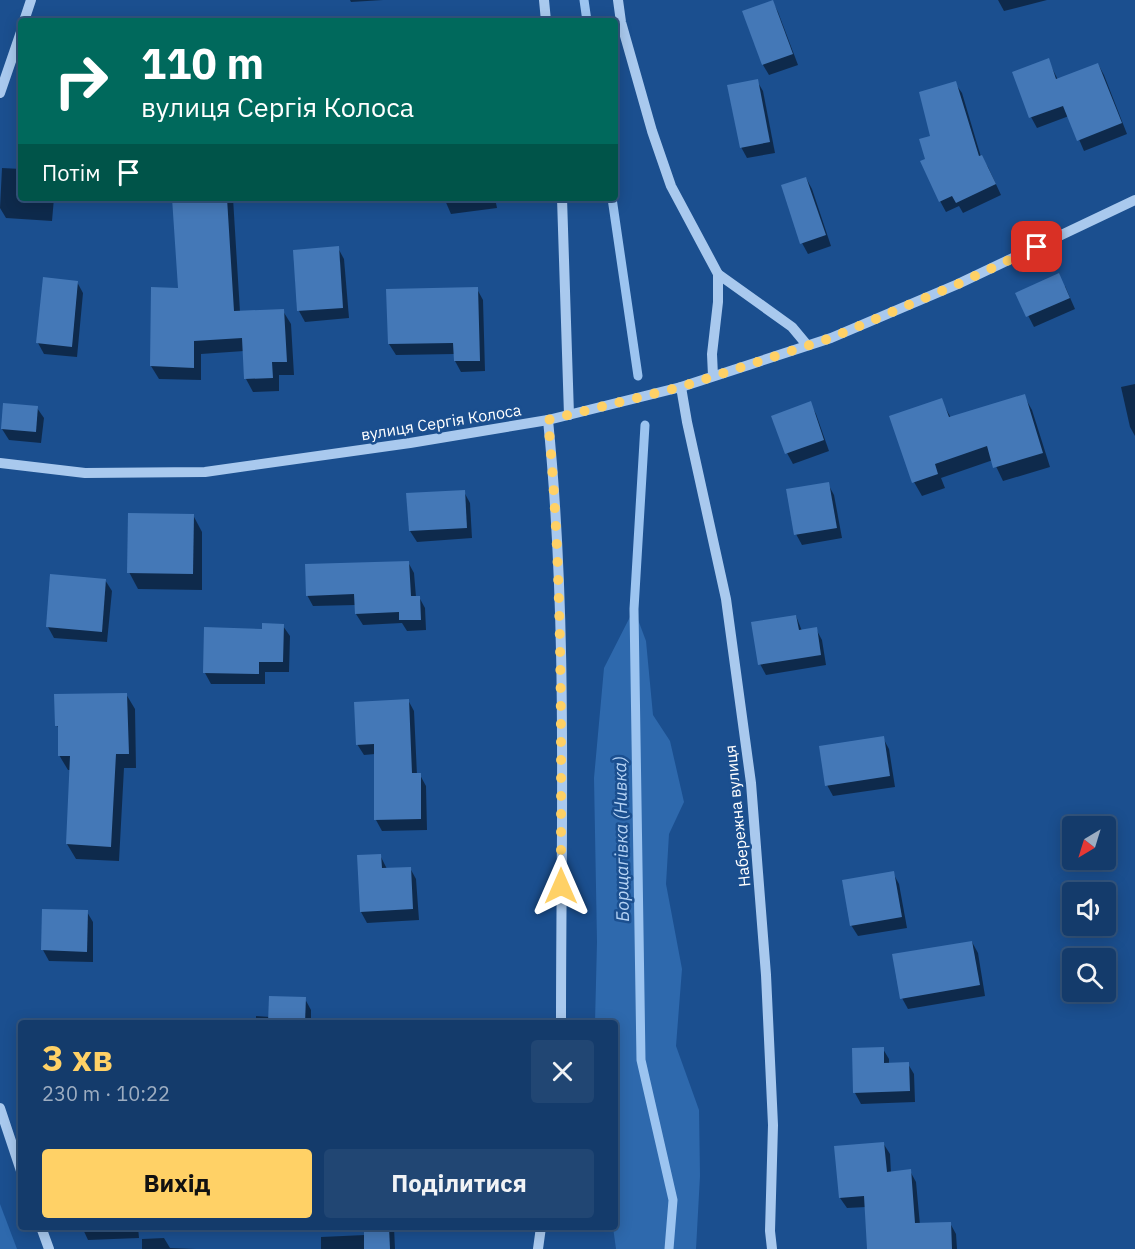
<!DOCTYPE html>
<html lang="uk">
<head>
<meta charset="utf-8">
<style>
  body { margin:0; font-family:"IBM Plex Sans",sans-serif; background:#214673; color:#f1f3f6; height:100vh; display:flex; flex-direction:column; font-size:22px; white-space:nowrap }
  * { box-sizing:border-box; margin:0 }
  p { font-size:20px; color:#9dadc1 }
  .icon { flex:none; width:33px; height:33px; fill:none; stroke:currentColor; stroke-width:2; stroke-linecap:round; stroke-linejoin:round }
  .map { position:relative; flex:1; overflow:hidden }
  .panel { position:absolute; left:18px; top:1020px; width:600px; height:210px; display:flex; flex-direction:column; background:#143b6b; border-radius:6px; box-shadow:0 3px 15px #0003,0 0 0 2px #33557e }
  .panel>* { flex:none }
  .banner { position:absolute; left:18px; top:18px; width:600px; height:183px; border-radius:6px; box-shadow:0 3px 15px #0003,0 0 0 2px #33557e; background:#00695c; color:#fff; overflow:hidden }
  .needle { width:39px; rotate:218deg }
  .buttons { position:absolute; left:1062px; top:816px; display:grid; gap:12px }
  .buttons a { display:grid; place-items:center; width:54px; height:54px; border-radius:6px; background:#143b6b; box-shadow:0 3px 15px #0003,0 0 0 2px #33557e; font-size:30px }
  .pin { position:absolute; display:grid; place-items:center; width:51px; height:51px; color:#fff; margin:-26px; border-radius:12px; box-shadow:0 3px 9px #0006 }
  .me { position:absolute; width:66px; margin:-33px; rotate:0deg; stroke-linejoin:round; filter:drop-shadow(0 0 4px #0008) }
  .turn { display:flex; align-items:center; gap:21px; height:126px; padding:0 24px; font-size:27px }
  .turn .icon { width:78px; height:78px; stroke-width:2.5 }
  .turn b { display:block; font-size:42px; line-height:51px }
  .then { display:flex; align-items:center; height:57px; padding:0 24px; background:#0003; gap:12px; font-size:22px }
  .round { display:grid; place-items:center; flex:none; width:63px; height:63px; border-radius:6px; background:#214673 }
  .headline { display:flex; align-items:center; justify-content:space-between; height:102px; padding:0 24px }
  h1 { font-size:36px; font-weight:700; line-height:45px; color:#ffd166 }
  .button { display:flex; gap:12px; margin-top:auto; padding:12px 24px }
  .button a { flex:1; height:69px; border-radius:6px; background:#ffd166; color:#111; font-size:24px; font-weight:700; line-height:69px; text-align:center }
  .button a+a { background:#214673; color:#f1f3f6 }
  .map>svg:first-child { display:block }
  .green { fill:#2e69ad }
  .shadow { fill:#0007 }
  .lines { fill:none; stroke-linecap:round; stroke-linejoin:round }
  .stream { stroke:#9cc4f0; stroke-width:9 }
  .building { fill:#4478b7 }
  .minor { stroke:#a9c9ee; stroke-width:10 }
  .route { stroke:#ffd166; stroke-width:10; stroke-dasharray:0 18 }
  .labels { text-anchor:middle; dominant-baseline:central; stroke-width:5; stroke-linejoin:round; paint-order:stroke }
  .street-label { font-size:16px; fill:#fff; stroke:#1b4f8f }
  .water-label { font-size:18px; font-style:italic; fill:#b5d3f5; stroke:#1b4f8f }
</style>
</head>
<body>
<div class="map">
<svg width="1135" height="1249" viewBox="0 0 1135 1249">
  <rect width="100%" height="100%" fill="#1b4f8f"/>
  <!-- green -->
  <g class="green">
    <path d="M634 609 646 641 653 715 670 741 684 802 669 834 666 884 682 969 676 1046 699 1110 700 1176 696 1249H616L613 1227H615V1023H595L597 942 594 778 604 668Z"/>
    <path d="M0 1204 17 1249H0Z"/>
  </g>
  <!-- shadow -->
  <g class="shadow">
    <path d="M350 0H383L351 2Z"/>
    <path d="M998 0H1047L1004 11Z"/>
    <path d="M772 1 778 12 798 65 769 75 763 65Z"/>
    <path d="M1048 60 1058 80 1098 64 1104 75 1127 134 1084 151 1069 116 1037 128 1031 117Z"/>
    <path d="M757 81 763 91 775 153 747 158 741 147Z"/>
    <path d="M955 83 962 93 981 157 988 167 1001 195 963 213 959 206 946 212 940 201 927 159 932 137Z"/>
    <path d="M2 168 21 169V198H54L52 221 6 218 0 208Z"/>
    <path d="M806 178 812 189 831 246 808 254 802 243Z"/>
    <path d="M174 198H233L240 312 283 311 291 324 294 375H279V391L253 392 246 379 244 351 201 354V380L159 379 151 366 153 289H180Z"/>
    <path d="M444 198H495L497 208 451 214Z"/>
    <path d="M338 248 344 259 349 318 305 322 299 311 294 251Z"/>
    <path d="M77 282 83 293 77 357 44 354 38 343Z"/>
    <path d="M1065 286 1075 309 1034 327 1017 294Z"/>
    <path d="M477 289 483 300 485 371 461 372 455 361V354L396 355 389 344Z"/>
    <path d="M1135 384V436L1130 427 1121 387Z"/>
    <path d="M1024 396 1032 410 1050 467 1003 481 993 460 941 478 945 488 922 496 914 482 941 400 951 418Z"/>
    <path d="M810 403 816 414 829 451 793 464 787 453Z"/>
    <path d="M37 408 44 418 41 443 9 440 2 429Z"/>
    <path d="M828 484 834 495 842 538 802 545 796 534Z"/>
    <path d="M464 492 470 503 472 538 417 542 410 531Z"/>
    <path d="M193 515 202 532V590L138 589 129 572Z"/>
    <path d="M408 562 414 573 416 597H419L425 608 426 630 407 631 402 623 363 625 356 614V605L313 606 307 595Z"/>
    <path d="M105 580 112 591 107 642 54 638 48 627Z"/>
    <path d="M796 616 802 631 816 629 822 640 826 665 766 675 760 664Z"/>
    <path d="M283 626 290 636 289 672H265V684H211L205 673 263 630Z"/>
    <path d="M126 694 135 709 136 768H124L119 861 76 859 67 844 71 770H68L59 755V730L57 725Z"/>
    <path d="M408 700 414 711 417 775H420L426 786 427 830 382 831 376 820 375 754 364 755 357 744Z"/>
    <path d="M883 738 889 749 895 787 833 796 827 785Z"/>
    <path d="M380 855 387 869 410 868 416 879 419 920 367 923 361 912Z"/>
    <path d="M893 873 899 884 907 928 858 936 851 925Z"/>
    <path d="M87 912 93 922V962L49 961 43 950Z"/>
    <path d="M972 942 978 953 985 996 908 1009 902 998Z"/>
    <path d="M305 999 311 1010V1023H256V1016L270 1017Z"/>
    <path d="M883 1049 889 1059V1064H908L914 1074 915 1102 861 1104 855 1093Z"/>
    <path d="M883 1143 890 1154 891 1173 910 1171 916 1182 920 1225 950 1223 956 1234 957 1249H869L866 1207 847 1208 840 1198Z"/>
    <path d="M82 1227H138L139 1238 88 1240Z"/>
    <path d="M365 1227H394L395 1249H321V1237L365 1235Z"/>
    <path d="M164 1238 170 1248 196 1249H142V1239Z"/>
  </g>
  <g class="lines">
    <!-- stream -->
    <g class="stream">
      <path d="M584 0 587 21"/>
      <path d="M612 198 638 376"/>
      <path d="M645 425 634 609 641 1060 673 1200 669 1249"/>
    </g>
  </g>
  <!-- building -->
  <g class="building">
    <path d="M773 0 793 54 762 65 742 11Z"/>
    <path d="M1049 58 1056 79 1098 63 1122 123 1077 141 1063 106 1029 118 1012 72Z"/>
    <path d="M758 79 770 142 740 148 727 85Z"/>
    <path d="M956 81 979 156 982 155 996 184 956 203 952 196 939 202 920 161 925 159 919 139 930 136 919 92Z"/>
    <path d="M806 177 826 235 800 244 781 185Z"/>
    <path d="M172 198H227L234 311 284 309 287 362H272L273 378 244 379 242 338 194 341V368L150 366 151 287 178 288Z"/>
    <path d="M339 246 343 308 297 311 293 250Z"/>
    <path d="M1059 273 1070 298 1026 317 1015 293Z"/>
    <path d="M43 277 78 281 72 347 36 343Z"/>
    <path d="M478 287 480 361H454L453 343 388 344 386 289Z"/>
    <path d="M1025 394 1043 453 993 468 987 446 935 464 938 474 912 483 889 416 942 398 949 417Z"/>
    <path d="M811 401 824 440 785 454 771 416Z"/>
    <path d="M3 403 38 406 36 432 1 429Z"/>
    <path d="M829 482 837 528 794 535 786 489Z"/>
    <path d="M465 490 467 528 409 531 406 493Z"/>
    <path d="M128 513 194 514 193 574 127 573Z"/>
    <path d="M409 561 411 596H420L421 620H399V612L355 614 354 594 306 596 305 564Z"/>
    <path d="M50 574 106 579 102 632 46 627Z"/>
    <path d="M796 615 799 630 817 627 821 655 758 665 751 622Z"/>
    <path d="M262 623 284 624 283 662H259V674L203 673 204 627 262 629Z"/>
    <path d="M127 693 129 754H116L111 847 66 844 70 756H58V726H55L54 694Z"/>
    <path d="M409 699 412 773H421V819L374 820V744L356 745 354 702Z"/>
    <path d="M884 736 890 776 825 786 819 746Z"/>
    <path d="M381 854 382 868 411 867 413 909 360 912 357 855Z"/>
    <path d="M894 871 902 917 850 926 842 880Z"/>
    <path d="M42 909 88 910 87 952 41 950Z"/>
    <path d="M972 941 980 985 900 999 892 954Z"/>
    <path d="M269 996 306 997 305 1023H268Z"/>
    <path d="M884 1047V1063L909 1062 910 1091 853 1093 852 1048Z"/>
    <path d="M884 1142 887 1172 911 1169 915 1223 951 1222 952 1249H867L864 1196 839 1198 834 1146Z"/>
    <path d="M364 1227H389L390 1249H364Z"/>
  </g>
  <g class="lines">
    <!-- minor -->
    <g class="minor">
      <path d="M544 0 546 21"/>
      <path d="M618 0 621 22 652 131 671 186 718 274V302L712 354 713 376"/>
      <path d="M24 21 31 0"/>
      <path d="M0 93 21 32"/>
      <path d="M562 198 569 415"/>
      <path d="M718 274 792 327 807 345"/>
      <path d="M681 387 687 422 726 599 751 783 766 975 773 1125 770 1231 772 1249"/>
      <path d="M548 420C568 619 561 823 561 1023"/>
      <path d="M0 463 85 473 205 472 410 443 548 420 681 387 831 338 958 284 1135 200"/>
      <path d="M0 1108 21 1171"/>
      <path d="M41 1227 49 1249"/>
      <path d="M538 1249 541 1227"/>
    </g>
  </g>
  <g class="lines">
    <!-- route -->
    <path class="route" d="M561 886C561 731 563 575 548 420L681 387 831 338 958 284 1037 247"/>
  </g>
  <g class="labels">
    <!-- street labels -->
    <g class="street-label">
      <text transform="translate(441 422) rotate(-9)">вулиця Сергія Колоса</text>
      <text transform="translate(737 816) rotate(-96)">Набережна вулиця</text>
    </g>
    <!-- water labels -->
    <g class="water-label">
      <text transform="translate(621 839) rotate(-91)">Борщагівка (Нивка)</text>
    </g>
  </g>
</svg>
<div class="buttons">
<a><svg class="needle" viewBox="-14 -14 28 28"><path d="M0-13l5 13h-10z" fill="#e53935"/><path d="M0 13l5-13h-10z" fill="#9dadc1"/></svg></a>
<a><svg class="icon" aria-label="sound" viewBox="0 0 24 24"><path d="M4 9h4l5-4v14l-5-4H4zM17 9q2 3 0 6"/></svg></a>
<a><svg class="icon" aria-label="search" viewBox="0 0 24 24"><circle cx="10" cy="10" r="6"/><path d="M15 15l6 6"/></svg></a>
</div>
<div class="pin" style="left:1037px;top:247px;background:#d93025"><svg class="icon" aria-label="arrive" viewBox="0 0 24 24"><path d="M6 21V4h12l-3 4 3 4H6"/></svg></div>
<svg class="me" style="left:561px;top:886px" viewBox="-20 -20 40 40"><path d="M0-17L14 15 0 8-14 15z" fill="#ffd166" stroke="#fff" stroke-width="4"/></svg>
<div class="banner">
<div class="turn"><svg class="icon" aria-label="right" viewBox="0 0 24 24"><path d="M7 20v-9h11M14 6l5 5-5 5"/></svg><div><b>110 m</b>вулиця Сергія Колоса</div></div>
<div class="then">Потім<svg class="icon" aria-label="arrive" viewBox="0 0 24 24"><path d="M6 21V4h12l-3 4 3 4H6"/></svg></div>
</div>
<section class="panel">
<div class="headline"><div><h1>3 хв</h1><p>230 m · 10:22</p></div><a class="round"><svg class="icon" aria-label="close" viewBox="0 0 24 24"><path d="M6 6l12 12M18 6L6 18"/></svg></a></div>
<div class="button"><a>Вихід</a><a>Поділитися</a></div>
</section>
</div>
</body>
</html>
